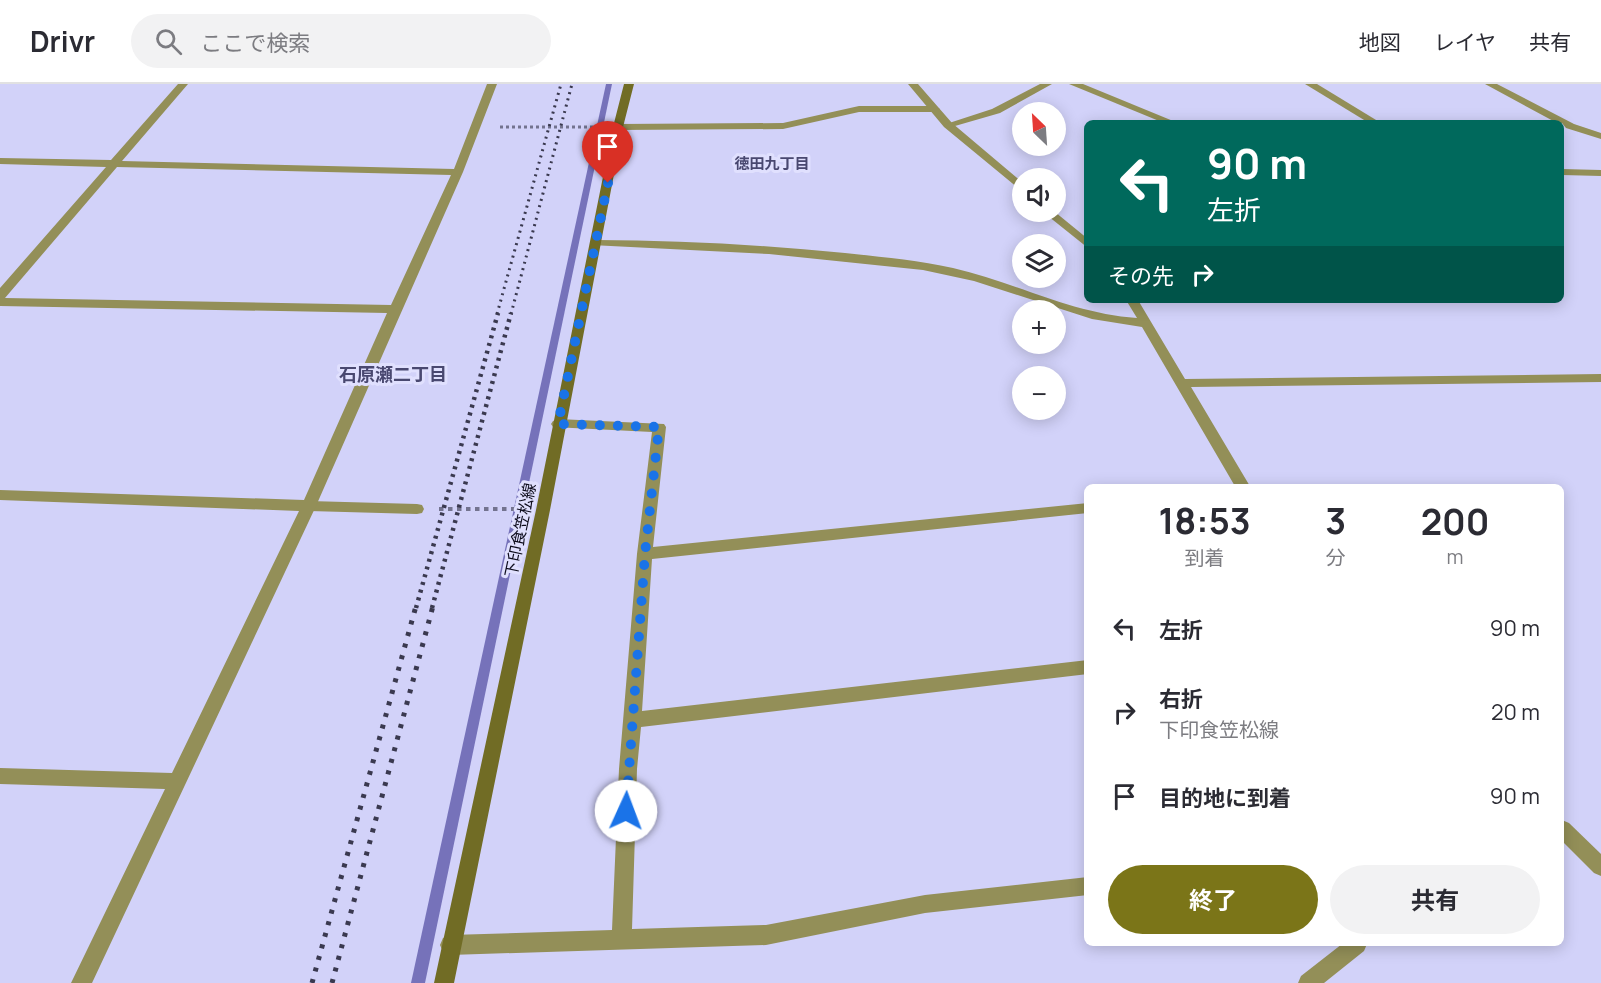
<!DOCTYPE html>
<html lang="ja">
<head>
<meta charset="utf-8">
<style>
  body { margin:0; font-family:Manrope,"Noto Sans JP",sans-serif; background:#f2f2f3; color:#2b2b33; height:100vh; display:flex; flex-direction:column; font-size:22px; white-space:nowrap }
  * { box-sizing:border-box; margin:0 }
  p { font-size:20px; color:#7c7c81 }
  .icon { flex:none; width:33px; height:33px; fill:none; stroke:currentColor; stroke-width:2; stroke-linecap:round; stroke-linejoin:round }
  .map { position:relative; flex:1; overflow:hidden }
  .panel { position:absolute; left:1084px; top:400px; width:480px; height:462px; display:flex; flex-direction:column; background:#fff; border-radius:9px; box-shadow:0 3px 15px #0003 }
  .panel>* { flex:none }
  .banner { position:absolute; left:1084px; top:36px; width:480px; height:183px; border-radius:9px; box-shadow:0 3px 15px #0003; background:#00695c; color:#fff; overflow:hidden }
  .needle { width:39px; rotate:335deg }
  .fabs { position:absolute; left:1012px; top:18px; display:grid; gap:12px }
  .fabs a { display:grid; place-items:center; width:54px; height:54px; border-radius:50%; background:#fff; box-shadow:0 3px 15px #0003; font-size:30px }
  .pin { position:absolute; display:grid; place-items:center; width:51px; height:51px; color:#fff; margin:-62px -26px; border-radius:50% 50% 50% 0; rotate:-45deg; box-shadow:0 0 6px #0007 }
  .pin .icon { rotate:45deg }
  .me { position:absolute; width:66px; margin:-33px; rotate:2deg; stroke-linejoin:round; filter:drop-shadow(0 0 4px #0008) }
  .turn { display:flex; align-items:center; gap:21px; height:126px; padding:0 24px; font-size:27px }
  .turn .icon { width:78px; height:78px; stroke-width:2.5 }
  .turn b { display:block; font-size:42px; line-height:51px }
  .then { display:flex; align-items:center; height:57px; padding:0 24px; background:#0003; gap:12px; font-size:22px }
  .eta { display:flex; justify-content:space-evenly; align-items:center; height:102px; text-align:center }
  .eta b { font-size:36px; font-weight:700; line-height:42px }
  .button { display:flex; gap:12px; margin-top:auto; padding:12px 24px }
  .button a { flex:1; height:69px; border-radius:36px; background:#7b7518; color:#fff; font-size:24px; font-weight:700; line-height:69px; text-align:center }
  .button a+a { background:#f2f2f3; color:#2b2b33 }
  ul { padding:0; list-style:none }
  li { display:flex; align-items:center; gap:18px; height:84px; padding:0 24px }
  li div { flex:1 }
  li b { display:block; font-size:22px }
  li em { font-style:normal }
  header { display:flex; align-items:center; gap:36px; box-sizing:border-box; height:84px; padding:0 30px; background:#fff; border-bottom:2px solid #e1e1e2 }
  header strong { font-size:28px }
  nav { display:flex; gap:33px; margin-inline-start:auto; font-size:21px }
  .search { width:420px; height:54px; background:#f2f2f3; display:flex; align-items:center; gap:15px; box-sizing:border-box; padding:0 21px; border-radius:33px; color:#7c7c81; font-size:22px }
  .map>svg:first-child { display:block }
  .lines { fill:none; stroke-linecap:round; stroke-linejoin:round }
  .stream { fill:#7672ba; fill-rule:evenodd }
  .path-far1 { stroke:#73738f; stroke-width:3; stroke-dasharray:3 3; stroke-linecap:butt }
  .path { stroke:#73738f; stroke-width:4; stroke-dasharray:4.5 4.5; stroke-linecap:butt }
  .service { fill:#938f58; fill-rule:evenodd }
  .minor { fill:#938f58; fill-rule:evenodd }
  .tertiary { fill:#938f58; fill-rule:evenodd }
  .secondary { fill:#716c25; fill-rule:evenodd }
  .rail-far2 { stroke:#3a394f; stroke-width:3; stroke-dasharray:2 4.5; stroke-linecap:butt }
  .rail-far1 { stroke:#3a394f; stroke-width:4.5; stroke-dasharray:3 5; stroke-linecap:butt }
  .rail { stroke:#3a394f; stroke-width:5; stroke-dasharray:4 8; stroke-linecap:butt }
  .route { stroke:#1a73e8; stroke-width:10; stroke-dasharray:0 18 }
  .labels { text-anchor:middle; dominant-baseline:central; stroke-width:6; stroke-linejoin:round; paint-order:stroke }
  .far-neighbourhood-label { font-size:15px; font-weight:bold; fill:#494870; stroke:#e0e0fe }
  .street-label { font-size:16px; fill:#0d0c1c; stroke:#e0e0fe }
  .neighbourhood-label { font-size:18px; font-weight:bold; fill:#494870; stroke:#e0e0fe }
</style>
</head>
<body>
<header>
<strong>Drivr</strong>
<div class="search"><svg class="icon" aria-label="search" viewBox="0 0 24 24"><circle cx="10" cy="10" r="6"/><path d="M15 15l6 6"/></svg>ここで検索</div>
<nav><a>地図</a><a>レイヤ</a><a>共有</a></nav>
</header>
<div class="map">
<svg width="1601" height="899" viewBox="0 0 1601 899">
  <rect width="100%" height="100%" fill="#d2d2f9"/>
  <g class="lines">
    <!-- stream -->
    <path class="stream" d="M606 0H612L425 899H411Z"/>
    <!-- path-far1 -->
    <path class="path-far1" d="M500 43H594"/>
    <!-- path -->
    <path class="path" d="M439 425H518"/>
    <!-- service -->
    <g class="service">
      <path d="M859 22H935L940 25 935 28H859L783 45 618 46 613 43 618 40 783 39Z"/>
      <path d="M309 417 417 420 422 421 424 425 422 429 417 430 309 427 304 426 302 422 304 418Z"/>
    </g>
    <!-- minor -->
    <g class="minor">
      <path d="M178 0H188L122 77 454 85 487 0H497L463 88 316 422 92 899H71L165 705 0 700V684L172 689 299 427 0 416V406L304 416 387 229 0 222V204L106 83 0 80V74L111 76ZM117 83 451 91 391 221 5 214Z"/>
      <path d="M908 0H918L952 39 1023 99V108L944 43Z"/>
      <path d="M1069 0H1083L1178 39H1164Z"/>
      <path d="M1305 0H1317L1381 39H1369Z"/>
      <path d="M1485 0H1497L1574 40 1601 49V55L1566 44 1562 39H1557Z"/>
      <path d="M1562 85 1601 86V92L1562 91Z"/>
      <path d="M1043 128H1055L1088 155V164Z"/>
      <path d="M595 156C678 156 762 161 845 169 881 173 917 176 953 184 1015 198 1072 230 1137 234L1126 216H1138L1185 295 1601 290V298L1191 303 1251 404H1236L1142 243 1092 235 974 197 923 186 769 170 591 161V157Z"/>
      <path d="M558 335 664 340 666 343 653 463 1088 419V429L652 475 642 627 1088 576V590L641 643 637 685 632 845 766 841 925 811 1088 793V811L925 829 766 861 450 871 443 868 440 861 443 854 450 851 612 846 619 685 637 470 652 348 553 343 551 340 553 337Z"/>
      <path d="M1562 736 1569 739 1601 770V792L1594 789 1562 757Z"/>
      <path d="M1342 860H1367L1364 867 1324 899H1298L1301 892Z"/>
    </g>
    <!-- tertiary -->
    <path class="tertiary" d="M1040 0H1052L1000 29 948 44 943 41 992 25Z"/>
    <!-- secondary -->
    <path class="secondary" d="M624 0H634L623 43 550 426 454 899H434L536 426 613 43Z"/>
    <!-- rail-far2 -->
    <g class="rail-far2">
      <path d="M497 230 561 0"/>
      <path d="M511 230 572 0"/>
    </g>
    <!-- rail-far1 -->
    <g class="rail-far1">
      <path d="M416 524 498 229"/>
      <path d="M432 524 511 229"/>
    </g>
    <!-- rail -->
    <g class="rail">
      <path d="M312 899 416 522"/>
      <path d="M332 899 433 522"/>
    </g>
  </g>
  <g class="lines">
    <!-- route -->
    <path class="route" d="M608 99 558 340 659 343 645 470 626 727"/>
  </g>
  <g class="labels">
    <!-- far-neighbourhood labels -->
    <g class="far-neighbourhood-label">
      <text x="772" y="79">徳田九丁目</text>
    </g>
    <!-- street labels -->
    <g class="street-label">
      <text transform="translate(520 446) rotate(-78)">下印食笠松線</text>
    </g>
    <!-- neighbourhood labels -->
    <g class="neighbourhood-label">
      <text x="393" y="290">石原瀬二丁目</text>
    </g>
  </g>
</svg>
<div class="fabs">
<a><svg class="needle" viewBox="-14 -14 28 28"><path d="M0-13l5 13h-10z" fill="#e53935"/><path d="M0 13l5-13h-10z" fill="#7c7c81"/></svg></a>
<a><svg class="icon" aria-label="sound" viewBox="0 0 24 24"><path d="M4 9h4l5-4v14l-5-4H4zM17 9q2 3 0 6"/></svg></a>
<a><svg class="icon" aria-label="layers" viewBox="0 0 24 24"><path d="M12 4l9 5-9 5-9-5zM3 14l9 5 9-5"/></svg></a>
<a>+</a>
<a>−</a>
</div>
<div class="pin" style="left:608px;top:99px;background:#d93025"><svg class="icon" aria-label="arrive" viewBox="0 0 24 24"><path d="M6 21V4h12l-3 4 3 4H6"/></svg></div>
<svg class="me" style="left:626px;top:727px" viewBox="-20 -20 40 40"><circle r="19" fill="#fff"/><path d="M0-13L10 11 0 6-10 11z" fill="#1a73e8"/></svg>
<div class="banner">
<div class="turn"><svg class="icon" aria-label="left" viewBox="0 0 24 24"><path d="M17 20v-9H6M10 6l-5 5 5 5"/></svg><div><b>90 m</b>左折</div></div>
<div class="then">その先<svg class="icon" aria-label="right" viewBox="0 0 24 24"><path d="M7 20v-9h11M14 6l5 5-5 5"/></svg></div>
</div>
<section class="panel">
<div class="eta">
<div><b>18:53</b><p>到着</p></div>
<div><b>3</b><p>分</p></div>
<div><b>200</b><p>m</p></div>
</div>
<ul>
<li><svg class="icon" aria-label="left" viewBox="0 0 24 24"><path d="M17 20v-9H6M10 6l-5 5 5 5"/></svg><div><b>左折</b></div><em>90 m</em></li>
<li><svg class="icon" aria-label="right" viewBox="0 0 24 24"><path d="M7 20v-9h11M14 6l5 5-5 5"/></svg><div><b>右折</b><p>下印食笠松線</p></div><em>20 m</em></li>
<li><svg class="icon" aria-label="arrive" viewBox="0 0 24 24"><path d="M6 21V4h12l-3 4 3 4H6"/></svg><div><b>目的地に到着</b></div><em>90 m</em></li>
</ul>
<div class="button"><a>終了</a><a>共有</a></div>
</section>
</div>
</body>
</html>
